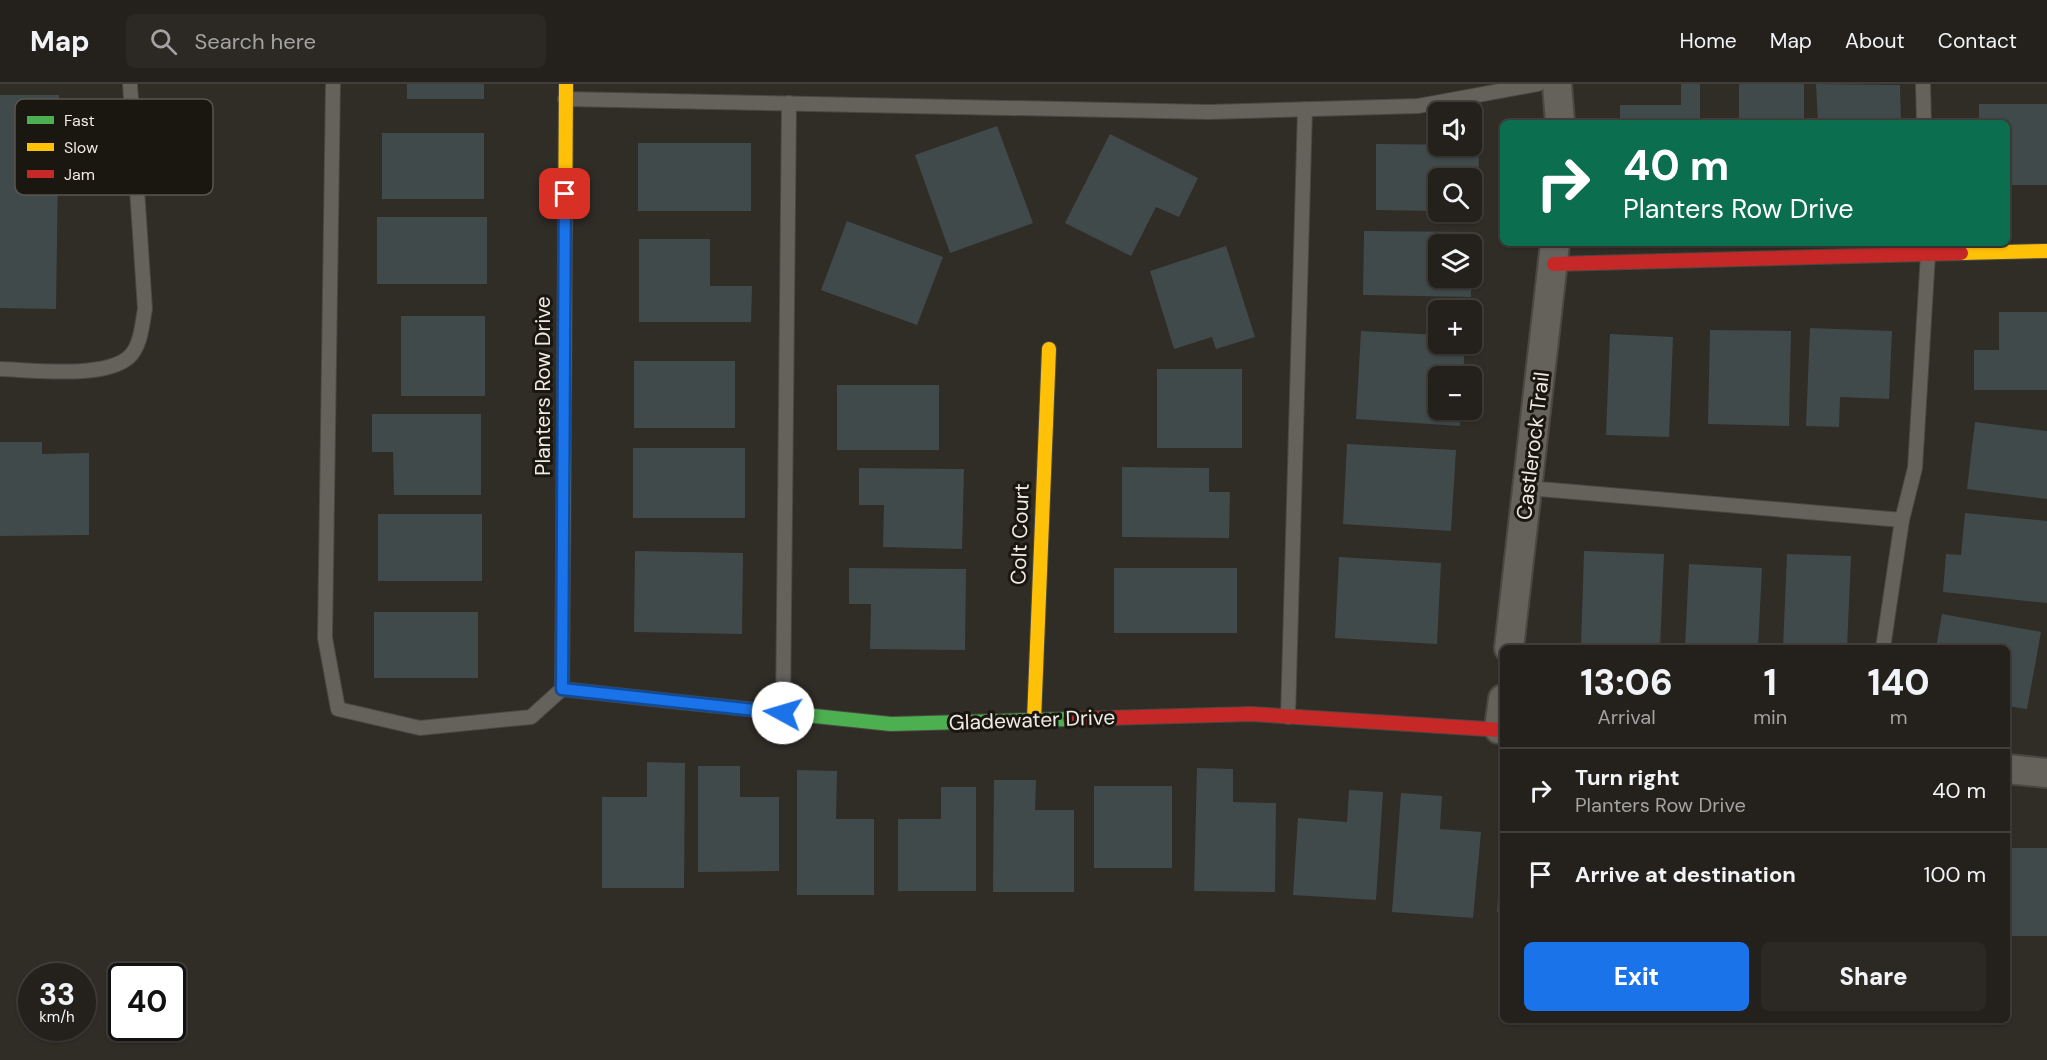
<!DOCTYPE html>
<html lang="en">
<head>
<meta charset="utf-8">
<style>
  body { margin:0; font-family:"DM Sans",sans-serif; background:#2c2925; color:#f1f3f6; height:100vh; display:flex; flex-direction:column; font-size:22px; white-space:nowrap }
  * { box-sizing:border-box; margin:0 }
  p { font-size:20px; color:#a3a3a3 }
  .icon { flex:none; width:33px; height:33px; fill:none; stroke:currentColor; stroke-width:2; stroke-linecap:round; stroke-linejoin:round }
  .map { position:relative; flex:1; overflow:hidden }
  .drawer { position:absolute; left:1500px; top:561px; width:510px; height:378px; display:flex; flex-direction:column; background:#24211c; border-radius:9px; box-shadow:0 2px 4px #0004,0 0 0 2px #413e3b }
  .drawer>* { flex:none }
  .banner { position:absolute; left:1500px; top:36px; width:510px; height:126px; border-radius:9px; box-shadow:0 2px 4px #0004,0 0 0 2px #413e3b; background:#0b6e4f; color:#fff; overflow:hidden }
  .fabs { position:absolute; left:1428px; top:18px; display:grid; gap:12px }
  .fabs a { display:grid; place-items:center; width:54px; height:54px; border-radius:9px; background:#24211c; box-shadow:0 2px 4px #0004,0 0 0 2px #413e3b; font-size:30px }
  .speed { position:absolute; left:18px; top:879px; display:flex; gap:12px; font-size:30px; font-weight:700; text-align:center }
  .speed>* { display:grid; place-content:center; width:78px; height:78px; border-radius:50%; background:#24211c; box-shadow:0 2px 4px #0004,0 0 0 2px #413e3b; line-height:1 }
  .speed small { font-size:15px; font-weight:400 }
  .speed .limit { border:3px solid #111; border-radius:9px; background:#fff; color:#111 }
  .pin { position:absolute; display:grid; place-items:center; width:51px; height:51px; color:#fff; margin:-26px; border-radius:12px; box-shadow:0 3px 9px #0006 }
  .me { position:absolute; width:66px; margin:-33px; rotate:276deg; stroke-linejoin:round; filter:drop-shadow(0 0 4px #0008) }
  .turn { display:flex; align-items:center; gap:21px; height:126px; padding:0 24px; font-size:27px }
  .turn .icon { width:78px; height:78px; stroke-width:2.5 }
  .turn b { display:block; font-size:42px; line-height:51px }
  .eta { display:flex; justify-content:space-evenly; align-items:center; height:102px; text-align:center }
  .eta b { font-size:36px; font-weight:800; line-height:42px }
  .primary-button { display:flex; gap:12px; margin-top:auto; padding:12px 24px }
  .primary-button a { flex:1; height:69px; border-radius:9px; background:#1a73e8; color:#fff; font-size:24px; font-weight:800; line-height:69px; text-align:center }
  .primary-button a+a { background:#2c2925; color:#f1f3f6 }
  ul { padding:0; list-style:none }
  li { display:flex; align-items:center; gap:18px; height:84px; padding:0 24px; border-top:2px solid #413e3b }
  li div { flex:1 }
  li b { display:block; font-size:22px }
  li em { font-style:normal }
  header { display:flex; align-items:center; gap:36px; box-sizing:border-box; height:84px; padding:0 30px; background:#24211c; border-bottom:2px solid #413e3b }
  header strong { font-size:28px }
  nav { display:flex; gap:33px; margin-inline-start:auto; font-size:21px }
  .search { width:420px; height:54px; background:#2c2925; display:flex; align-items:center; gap:15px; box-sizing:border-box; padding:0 21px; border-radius:9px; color:#a3a3a3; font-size:22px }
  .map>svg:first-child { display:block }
  .building { fill:#414a4a }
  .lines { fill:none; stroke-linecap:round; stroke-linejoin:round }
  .lane-casing { stroke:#4b4842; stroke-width:16 }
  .street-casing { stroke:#4b4842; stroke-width:32 }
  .fast-casing { stroke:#4b4842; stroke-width:16 }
  .slow-casing { stroke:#4b4842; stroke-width:16 }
  .jam-casing { stroke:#4b4842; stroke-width:16 }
  .lane { stroke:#65625c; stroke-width:14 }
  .street { stroke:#65625c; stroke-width:28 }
  .fast { stroke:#4caf50; stroke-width:14 }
  .slow { stroke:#ffc107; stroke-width:14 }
  .jam { stroke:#c62828; stroke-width:14 }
  .route-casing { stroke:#114b97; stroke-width:15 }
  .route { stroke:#1a73e8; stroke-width:10 }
  .labels { text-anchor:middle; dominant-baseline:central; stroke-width:6; stroke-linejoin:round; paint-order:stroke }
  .street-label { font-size:21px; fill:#f0ebe2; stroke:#1a1610 }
  .key { fill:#1a1610; stroke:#5a564f; stroke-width:1.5 }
  .key-label { font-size:16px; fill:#f0ebe2 }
</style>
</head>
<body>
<header>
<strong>Map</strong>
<div class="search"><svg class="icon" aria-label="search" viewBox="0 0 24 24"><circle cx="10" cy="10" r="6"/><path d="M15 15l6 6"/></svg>Search here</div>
<nav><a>Home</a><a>Map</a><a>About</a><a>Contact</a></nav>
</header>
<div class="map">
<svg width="2047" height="976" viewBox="0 0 2047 976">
  <rect width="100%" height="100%" fill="#302c26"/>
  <!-- building -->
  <g class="building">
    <rect x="407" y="0" width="77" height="15"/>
    <path d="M1681 0H1700V39H1620V21H1681Z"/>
    <rect x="1739" y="0" width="65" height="39"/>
    <path d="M1816 0 1900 1 1901 39H1818Z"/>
    <path d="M0 11H59L56 225 0 224Z"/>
    <path d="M1979 20H2047V101H2007V39H1979Z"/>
    <path d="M997 42 1033 139 950 169 915 71Z"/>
    <rect x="382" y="49" width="102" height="66"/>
    <path d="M1110 50 1198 94 1179 133 1156 123 1131 172 1065 139Z"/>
    <rect x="638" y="59" width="113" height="68"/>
    <path d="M1376 60 1479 61 1478 127H1472V94H1438V127L1376 126Z"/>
    <rect x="377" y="133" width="110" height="67"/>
    <path d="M847 137 943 173 917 241 821 206Z"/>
    <path d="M1364 147 1472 148V160H1438V194H1471V213L1363 211Z"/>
    <path d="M639 155H710V202H752L751 238H639Z"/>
    <path d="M1226 162 1255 253 1216 265 1212 253 1174 265 1150 187Z"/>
    <path d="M1999 228H2047V306H1974V266H1999Z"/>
    <rect x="401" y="232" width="84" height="80"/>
    <path d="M1810 244 1892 247 1889 315 1840 313 1839 343 1806 342Z"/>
    <path d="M1710 246 1791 247 1789 342 1708 340Z"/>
    <path d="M1361 247 1438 251V260H1465L1463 292H1438V326H1461L1460 342 1356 335Z"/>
    <path d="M1610 250 1673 253 1669 353 1606 351Z"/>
    <rect x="634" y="277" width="101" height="67"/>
    <rect x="1157" y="285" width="85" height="79"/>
    <rect x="837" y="301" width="102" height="65"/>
    <path d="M372 330H481V411H394L393 368H372Z"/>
    <path d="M1975 338 2047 347V415L1967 405Z"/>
    <path d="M0 358H42V370L89 369V451L0 452Z"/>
    <path d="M1347 360 1456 366 1451 447 1343 440Z"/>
    <rect x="633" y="364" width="112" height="70"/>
    <path d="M1122 383 1209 384V408H1230L1229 454 1122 453Z"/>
    <path d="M859 384 964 385 962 465 883 463 884 421H859Z"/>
    <path d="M1965 429 2047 437V519L1943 508 1946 470 1961 471Z"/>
    <rect x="378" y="430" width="104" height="67"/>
    <path d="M635 467 743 469 742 550 634 548Z"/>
    <path d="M1584 467 1664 470 1660 564H1581Z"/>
    <path d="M1787 470 1851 472 1847 564H1783Z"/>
    <path d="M1339 473 1441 479 1437 560 1335 554Z"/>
    <path d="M1689 480 1762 484 1758 564H1685Z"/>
    <path d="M849 484 966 485 965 566 870 565 871 520H849Z"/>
    <rect x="1114" y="484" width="123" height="65"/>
    <rect x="374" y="528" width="104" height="66"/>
    <path d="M1942 530 2041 548 2027 625 2007 622V564H1936Z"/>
    <path d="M647 678 685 679 684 804H602V713H647Z"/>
    <path d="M698 682H740V713H779V787L698 788Z"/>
    <path d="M1197 684 1233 685V718L1276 719 1275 808 1194 807Z"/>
    <path d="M797 686 837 687 836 735H874V811H797Z"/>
    <path d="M994 696H1036L1035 726H1074V808H993Z"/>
    <rect x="1094" y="702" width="78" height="82"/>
    <path d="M941 703H976V807H898V735H941Z"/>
    <path d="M1349 706 1383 708 1376 816 1293 811 1298 734 1347 738Z"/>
    <path d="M1401 709 1442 712 1440 745 1481 748 1473 834 1392 828Z"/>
    <path d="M1501 760H1503V828H1497Z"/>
    <rect x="2007" y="764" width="40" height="88"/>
  </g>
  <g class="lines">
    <defs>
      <g id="lane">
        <path d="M333 0 325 554 338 625 420 644 531 633 562 605"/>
        <path d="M1923 0 1924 39"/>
        <path d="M565 15 1209 28 1418 22 1538 0"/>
        <path d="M0 285C32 286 105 295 129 273 141 262 142 240 145 225L130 0"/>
        <path d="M1528 404 1902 436"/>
        <path d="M1883 564 1902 436 1915 384 1928 170"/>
        <path d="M783 629 789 19"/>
        <path d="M1288 633 1305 25"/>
      </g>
      <g id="street">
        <path d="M1557 0 1560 39"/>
        <path d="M1509 564 1555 159"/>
        <path d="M1499 645 1503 615"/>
        <path d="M2007 685 2047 689"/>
      </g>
      <path id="fast" d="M680 618 891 640 1070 635"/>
      <g id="slow">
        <path d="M1961 169 2047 167"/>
        <path d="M563 481 566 0"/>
        <path d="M1034 636 1049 265"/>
      </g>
      <g id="jam">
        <path d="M1554 180 1961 169"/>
        <path d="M563 481 562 605 680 618"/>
        <path d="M1070 635 1251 630 1503 646"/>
      </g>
    </defs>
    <!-- lane casing -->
    <use href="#lane" class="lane-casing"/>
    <!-- street casing -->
    <use href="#street" class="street-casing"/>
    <!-- fast casing -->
    <use href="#fast" class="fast-casing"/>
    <!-- slow casing -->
    <use href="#slow" class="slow-casing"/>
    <!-- jam casing -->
    <use href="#jam" class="jam-casing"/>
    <!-- lane -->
    <use href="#lane" class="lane"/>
    <!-- street -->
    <use href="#street" class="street"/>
    <!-- fast -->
    <use href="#fast" class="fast"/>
    <!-- slow -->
    <use href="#slow" class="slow"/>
    <!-- jam -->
    <use href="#jam" class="jam"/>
  </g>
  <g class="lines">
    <defs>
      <path id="route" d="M565 110 562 605 783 629"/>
    </defs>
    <!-- route casing -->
    <use href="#route" class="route-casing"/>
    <!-- route -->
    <use href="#route" class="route"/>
  </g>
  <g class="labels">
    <!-- street labels -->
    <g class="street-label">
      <text transform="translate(543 302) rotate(-90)">Planters Row Drive</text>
      <text transform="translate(1533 362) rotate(-83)">Castlerock Trail</text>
      <text transform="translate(1020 450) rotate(-88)">Colt Court</text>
      <text transform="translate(1032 636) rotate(-2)">Gladewater Drive</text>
    </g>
  </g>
  <!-- legend -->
  <rect x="15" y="15" width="198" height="96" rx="9" class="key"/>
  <rect x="27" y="32" width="27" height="8" fill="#4caf50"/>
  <rect x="27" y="59" width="27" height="8" fill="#ffc107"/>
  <rect x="27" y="86" width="27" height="8" fill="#c62828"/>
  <g class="key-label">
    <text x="64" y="42">Fast</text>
    <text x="64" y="69">Slow</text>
    <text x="64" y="96">Jam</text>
  </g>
</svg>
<div class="fabs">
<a><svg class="icon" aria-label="sound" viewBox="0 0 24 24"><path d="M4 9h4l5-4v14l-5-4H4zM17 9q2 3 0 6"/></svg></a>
<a><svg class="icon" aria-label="search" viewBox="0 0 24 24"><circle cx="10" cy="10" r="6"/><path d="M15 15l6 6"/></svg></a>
<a><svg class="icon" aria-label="layers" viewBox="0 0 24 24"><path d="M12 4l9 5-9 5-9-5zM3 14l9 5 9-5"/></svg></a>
<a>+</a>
<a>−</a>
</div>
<div class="speed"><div>33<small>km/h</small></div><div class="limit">40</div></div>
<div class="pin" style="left:565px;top:110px;background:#d93025"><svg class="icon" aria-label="arrive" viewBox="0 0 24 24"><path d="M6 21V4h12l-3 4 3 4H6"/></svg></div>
<svg class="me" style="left:783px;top:629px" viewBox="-20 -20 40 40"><circle r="19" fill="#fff"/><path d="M0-13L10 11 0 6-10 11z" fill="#1a73e8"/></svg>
<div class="banner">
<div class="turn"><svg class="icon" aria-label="right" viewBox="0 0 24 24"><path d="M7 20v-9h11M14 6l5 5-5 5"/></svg><div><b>40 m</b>Planters Row Drive</div></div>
</div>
<section class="drawer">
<div class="eta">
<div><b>13:06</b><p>Arrival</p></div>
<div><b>1</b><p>min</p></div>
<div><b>140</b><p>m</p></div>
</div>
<ul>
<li><svg class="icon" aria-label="right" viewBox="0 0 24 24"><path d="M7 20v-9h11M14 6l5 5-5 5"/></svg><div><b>Turn right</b><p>Planters Row Drive</p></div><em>40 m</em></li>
<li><svg class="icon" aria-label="arrive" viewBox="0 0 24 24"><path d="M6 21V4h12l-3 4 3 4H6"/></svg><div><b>Arrive at destination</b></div><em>100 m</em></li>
</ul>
<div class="primary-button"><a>Exit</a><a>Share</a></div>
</section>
</div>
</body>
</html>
